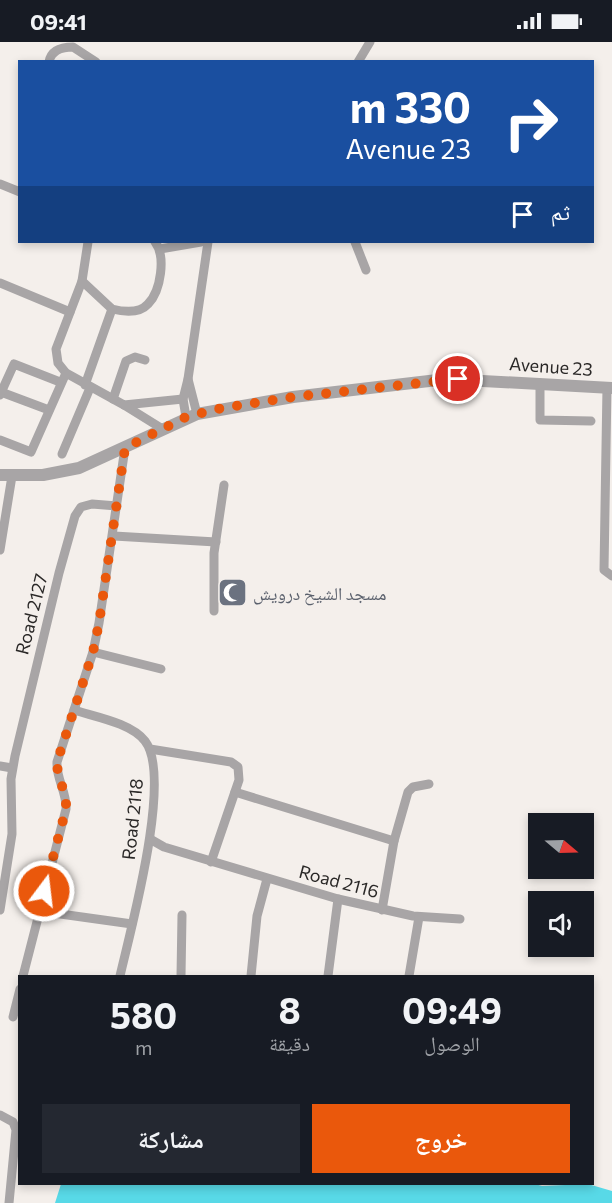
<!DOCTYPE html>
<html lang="ar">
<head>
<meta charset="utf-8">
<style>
  body { margin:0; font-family:Commissioner,"Noto Naskh Arabic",sans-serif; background:#242831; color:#f1f3f6; direction:rtl; height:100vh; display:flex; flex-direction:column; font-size:22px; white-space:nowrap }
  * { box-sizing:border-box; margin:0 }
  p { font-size:20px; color:#9ea1a6 }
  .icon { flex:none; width:33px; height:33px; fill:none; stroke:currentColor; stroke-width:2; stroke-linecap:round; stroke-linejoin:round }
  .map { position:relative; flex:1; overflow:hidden; direction:ltr }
  .drawer { position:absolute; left:18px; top:933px; width:576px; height:210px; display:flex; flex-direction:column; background:#171b24; border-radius:0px; box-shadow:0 3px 9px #0003; direction:rtl }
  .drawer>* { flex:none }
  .top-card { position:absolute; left:18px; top:18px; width:576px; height:183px; border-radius:0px; box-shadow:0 3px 9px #0003; direction:rtl; background:#1a4fa0; color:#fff; overflow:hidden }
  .needle { width:39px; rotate:109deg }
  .controls { position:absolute; left:528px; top:771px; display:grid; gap:12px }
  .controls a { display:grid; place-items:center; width:66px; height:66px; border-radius:0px; background:#171b24; box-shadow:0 3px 9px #0003; font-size:30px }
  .pin { position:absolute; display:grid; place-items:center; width:51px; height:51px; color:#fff; margin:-26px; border:3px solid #fff; border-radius:50%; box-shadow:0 2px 6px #0007 }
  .me { position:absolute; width:66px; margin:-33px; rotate:15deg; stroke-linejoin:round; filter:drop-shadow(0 0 4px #0008) }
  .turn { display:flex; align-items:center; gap:21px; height:126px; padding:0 24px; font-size:27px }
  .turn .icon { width:78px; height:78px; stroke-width:2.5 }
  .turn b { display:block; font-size:42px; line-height:51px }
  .then { display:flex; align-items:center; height:57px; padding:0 24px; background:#0003; gap:12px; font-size:22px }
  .eta { display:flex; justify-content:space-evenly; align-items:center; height:102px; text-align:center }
  .eta b { font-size:36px; font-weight:700; line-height:42px }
  .cta { display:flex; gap:12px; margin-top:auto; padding:12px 24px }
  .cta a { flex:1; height:69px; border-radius:0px; background:#ea580c; color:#fff; font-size:24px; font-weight:700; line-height:69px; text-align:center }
  .cta a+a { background:#242831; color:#f1f3f6 }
  .status { display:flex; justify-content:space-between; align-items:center; height:42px; padding:0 30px; background:#171b24; direction:ltr }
  .status svg { height:16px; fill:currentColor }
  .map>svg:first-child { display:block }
  .water { fill:#58d9e7 }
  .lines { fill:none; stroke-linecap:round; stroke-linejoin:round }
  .minor { stroke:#a8a5a6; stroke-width:9 }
  .tertiary { stroke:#a8a5a6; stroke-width:12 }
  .route { stroke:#ea580c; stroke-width:10; stroke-dasharray:0 18 }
  .labels { text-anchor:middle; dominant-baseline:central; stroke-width:5; stroke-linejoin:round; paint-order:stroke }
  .street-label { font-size:18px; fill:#2a2827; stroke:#f4efeb }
  .worship-label { font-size:18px; fill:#5b616d; stroke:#f4efeb; text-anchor:start }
</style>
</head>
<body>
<div class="status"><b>09:41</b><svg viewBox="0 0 49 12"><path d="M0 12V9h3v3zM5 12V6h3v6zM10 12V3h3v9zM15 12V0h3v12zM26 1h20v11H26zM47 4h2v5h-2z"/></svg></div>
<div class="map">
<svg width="612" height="1161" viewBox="0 0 612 1161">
  <rect width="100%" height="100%" fill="#f4efeb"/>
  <!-- water -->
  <path class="water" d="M61 1142H535L542 1144 588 1142 612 1149V1161H55Z"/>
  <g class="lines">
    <!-- minor -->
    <g class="minor">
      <path d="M49 20C51 8 62 5 73 5L96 20"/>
      <path d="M358 20 370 0"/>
      <path d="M0 142 20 150"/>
      <path d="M88 200 82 239 56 307 58 321 66 331 124 363 183 357"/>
      <path d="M355 200 366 228"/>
      <path d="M160 207 201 200"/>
      <path d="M82 239 112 267C124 270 139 272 148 262 161 249 166 214 155 200"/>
      <path d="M0 241 70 270"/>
      <path d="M188 337 197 372"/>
      <path d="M540 341V378L591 379"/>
      <path d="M85 343 112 267"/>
      <path d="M607 345 604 528 612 534"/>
      <path d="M1 350 49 368"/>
      <path d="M0 353 14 322 60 340"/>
      <path d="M113 357 126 319 135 315 145 318"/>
      <path d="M124 363 161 386"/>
      <path d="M186 375 183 357 188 337 208 200"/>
      <path d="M0 398 31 410 66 331"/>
      <path d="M62 412 90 346"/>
      <path d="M114 494 216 500"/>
      <path d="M0 508 12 434"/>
      <path d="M214 569V511L224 443"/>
      <path d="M93 610 161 627"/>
      <path d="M74 668C96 675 131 681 145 699 173 735 130 890 120 934"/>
      <path d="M150 707 231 720 238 725 239 738 211 820"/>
      <path d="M0 724 12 726"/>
      <path d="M235 750 394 799"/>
      <path d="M150 797 164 805 338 857 413 874 460 877"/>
      <path d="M0 868 12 792 11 737 15 714 59 531 75 474 81 465 92 462 117 464"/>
      <path d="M382 868 394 799 408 750 413 745 429 742"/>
      <path d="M39 869 132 882"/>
      <path d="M23 934 66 767C67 750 56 737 57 720L93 610 99 581 125 406"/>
      <path d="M181 934 182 873"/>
      <path d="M251 934 257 874 267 837"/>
      <path d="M328 934 338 857"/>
      <path d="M409 934 419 875"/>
      <path d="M13 975 20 947"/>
      <path d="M0 1073 13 1080 16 1088 9 1161"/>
    </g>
    <!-- tertiary -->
    <path class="tertiary" d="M0 433H43L79 426 197 372 293 355 446 337 612 346"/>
  </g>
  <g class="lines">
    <!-- route -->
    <path class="route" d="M44 849 66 767C67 750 57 737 57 720L93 610 99 581 125 406 186 375 217 367 293 355 458 337"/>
  </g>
  <!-- icons -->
  <defs>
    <symbol id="mosque-square" viewBox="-11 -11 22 22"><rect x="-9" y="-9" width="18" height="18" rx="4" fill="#6b7280" stroke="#f4efeb"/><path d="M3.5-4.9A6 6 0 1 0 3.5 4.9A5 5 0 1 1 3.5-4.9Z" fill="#fff"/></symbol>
  </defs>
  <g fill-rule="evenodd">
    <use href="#mosque-square" x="216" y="534" width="33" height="33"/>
  </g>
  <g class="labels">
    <!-- street labels -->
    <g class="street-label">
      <text transform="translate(551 324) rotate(4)">Avenue 23</text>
      <text transform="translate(31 572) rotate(-76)">Road 2127</text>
      <text transform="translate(132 777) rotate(-84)">Road 2118</text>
      <text transform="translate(339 839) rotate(15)">Road 2116</text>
    </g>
    <!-- worship labels -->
    <g class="worship-label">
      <text x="253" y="551">مسجد الشيخ درويش</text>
    </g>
  </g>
</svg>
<div class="controls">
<a><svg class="needle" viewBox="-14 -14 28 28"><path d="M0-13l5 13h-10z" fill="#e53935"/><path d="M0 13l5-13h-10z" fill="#9ea1a6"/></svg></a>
<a><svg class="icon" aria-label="sound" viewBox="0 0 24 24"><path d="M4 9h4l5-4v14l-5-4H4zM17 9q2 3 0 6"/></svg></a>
</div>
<div class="pin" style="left:458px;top:337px;background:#d93025"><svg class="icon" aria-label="arrive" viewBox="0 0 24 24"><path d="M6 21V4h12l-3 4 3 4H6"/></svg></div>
<svg class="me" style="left:44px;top:849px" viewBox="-20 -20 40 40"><circle r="17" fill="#ea580c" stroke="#fff" stroke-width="3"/><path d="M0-11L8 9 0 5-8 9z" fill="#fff"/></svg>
<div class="top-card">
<div class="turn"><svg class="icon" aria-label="right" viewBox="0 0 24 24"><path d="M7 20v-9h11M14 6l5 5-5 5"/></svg><div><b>330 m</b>Avenue 23</div></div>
<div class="then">ثم<svg class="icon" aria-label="arrive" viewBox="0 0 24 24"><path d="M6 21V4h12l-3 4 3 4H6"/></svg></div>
</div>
<section class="drawer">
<div class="eta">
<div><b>09:49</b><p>الوصول</p></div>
<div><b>8</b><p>دقيقة</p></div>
<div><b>580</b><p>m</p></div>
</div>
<div class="cta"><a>خروج</a><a>مشاركة</a></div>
</section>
</div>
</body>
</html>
